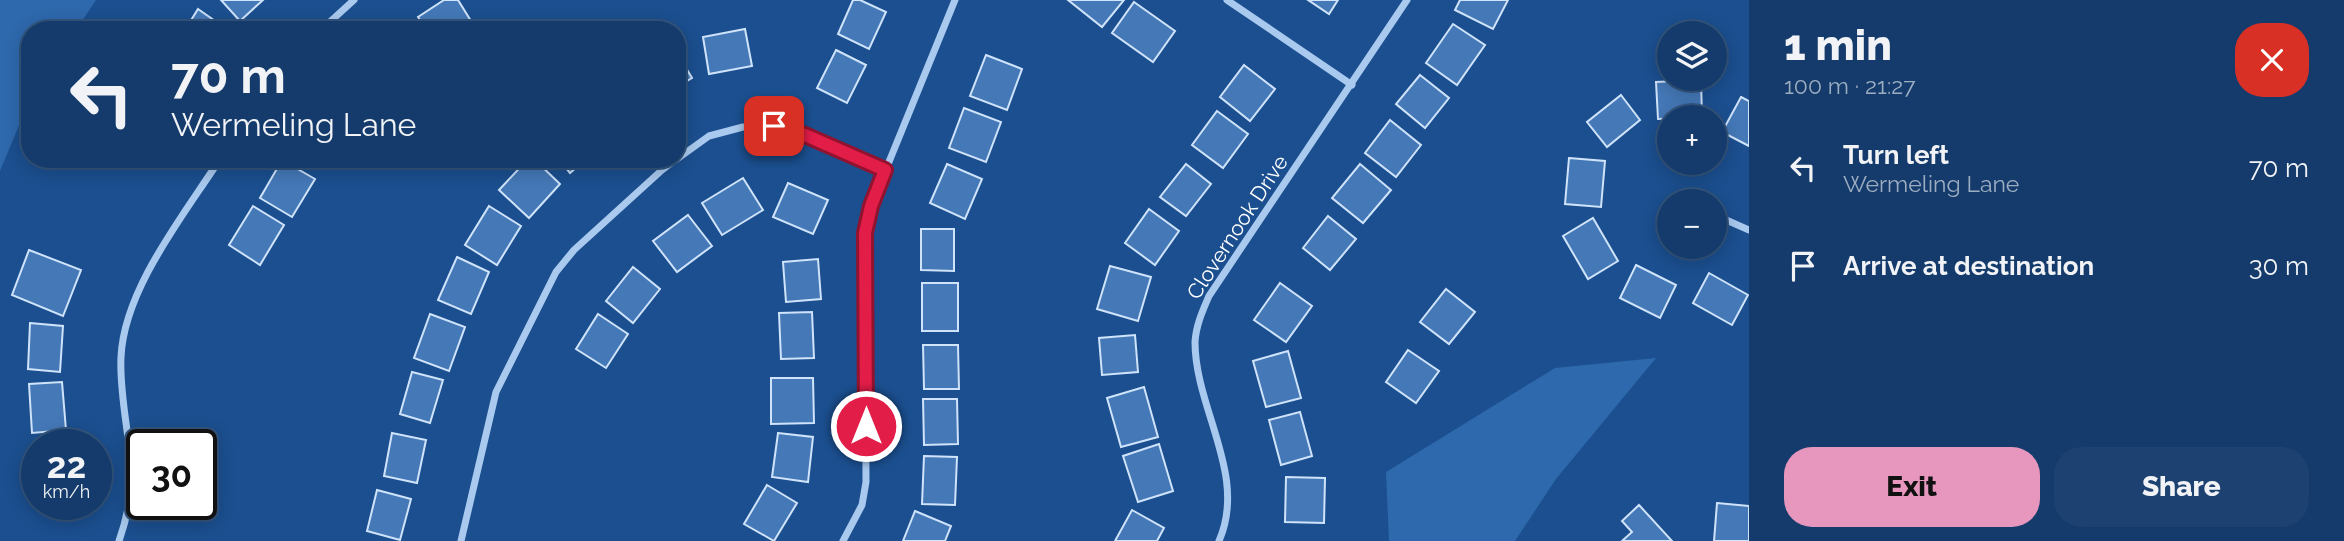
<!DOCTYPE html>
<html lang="en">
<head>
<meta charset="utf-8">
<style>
  body { margin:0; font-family:Raleway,sans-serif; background:#1d4271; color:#f1f3f6; height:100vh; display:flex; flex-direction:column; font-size:26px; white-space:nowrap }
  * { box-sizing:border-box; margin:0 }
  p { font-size:23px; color:#9dadc1 }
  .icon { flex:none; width:38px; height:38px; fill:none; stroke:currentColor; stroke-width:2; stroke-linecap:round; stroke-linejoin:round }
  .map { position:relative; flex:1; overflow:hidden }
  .drawer { display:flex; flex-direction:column; background:#143b6b; width:595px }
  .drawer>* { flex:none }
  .guide { position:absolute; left:21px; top:21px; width:665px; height:147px; border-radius:28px; box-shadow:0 4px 18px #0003,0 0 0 2px #33557e; background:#143b6b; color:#f1f3f6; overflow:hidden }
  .controls { position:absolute; left:1657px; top:21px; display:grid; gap:14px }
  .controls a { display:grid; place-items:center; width:70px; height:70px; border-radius:50%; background:#143b6b; box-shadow:0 4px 18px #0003,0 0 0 2px #33557e; font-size:35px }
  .speed { position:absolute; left:21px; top:429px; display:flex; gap:14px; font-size:35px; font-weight:700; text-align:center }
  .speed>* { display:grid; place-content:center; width:91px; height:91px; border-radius:50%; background:#143b6b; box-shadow:0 4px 18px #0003,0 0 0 2px #33557e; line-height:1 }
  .speed small { font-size:18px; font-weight:400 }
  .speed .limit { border:4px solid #111; border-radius:10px; background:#fff; color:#111 }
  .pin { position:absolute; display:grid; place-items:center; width:60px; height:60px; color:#fff; margin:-30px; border-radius:14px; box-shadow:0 4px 10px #0006 }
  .me { position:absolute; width:77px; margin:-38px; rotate:0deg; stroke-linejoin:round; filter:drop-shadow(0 0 5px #0008) }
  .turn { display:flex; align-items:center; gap:24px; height:147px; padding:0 35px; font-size:32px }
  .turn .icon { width:91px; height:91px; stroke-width:2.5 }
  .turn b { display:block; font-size:49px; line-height:60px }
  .round { display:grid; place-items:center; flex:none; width:74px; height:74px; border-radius:28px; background:#1d4271 }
  .summary { display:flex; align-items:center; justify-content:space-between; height:119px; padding:0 35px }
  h1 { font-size:42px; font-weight:800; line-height:52px }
  .button { display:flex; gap:14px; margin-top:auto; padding:14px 35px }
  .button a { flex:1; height:80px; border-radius:28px; background:#e797bd; color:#111; font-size:28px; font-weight:800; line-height:80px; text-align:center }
  .button a+a { background:#1d4271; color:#f1f3f6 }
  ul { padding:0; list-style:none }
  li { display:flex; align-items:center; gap:21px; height:98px; padding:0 35px }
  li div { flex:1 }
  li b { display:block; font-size:26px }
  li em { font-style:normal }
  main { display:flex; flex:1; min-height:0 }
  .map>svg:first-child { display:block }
  .green { fill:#2e69ad }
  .building { fill:#4478b7; stroke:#cfe3fa; stroke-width:2 }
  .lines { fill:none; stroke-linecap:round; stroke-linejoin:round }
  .minor { stroke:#a9c9ee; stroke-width:7 }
  .route-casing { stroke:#92132f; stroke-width:18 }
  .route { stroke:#e11d48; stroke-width:12 }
  .labels { text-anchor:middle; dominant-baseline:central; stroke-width:5; stroke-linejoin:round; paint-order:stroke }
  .street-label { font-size:21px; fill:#fff; stroke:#1b4f8f }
</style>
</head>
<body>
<main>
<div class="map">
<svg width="1749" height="541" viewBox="0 0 1749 541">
  <rect width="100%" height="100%" fill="#1b4f8f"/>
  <!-- green -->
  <g class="green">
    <path d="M0 0H96L76 30H30V99L0 171Z"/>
    <path d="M1656 358 1556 479 1515 541H1389L1386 472 1555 368Z"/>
  </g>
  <!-- building -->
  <g class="building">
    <path d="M221 0H263L240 21Z"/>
    <path d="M444 0H458L471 21 457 30H427L418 17Z"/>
    <path d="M853 0H860L886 12 869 49 838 34Z"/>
    <path d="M1068 0H1124L1102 27Z"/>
    <path d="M1308 0H1338L1329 14Z"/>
    <path d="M1460 0H1508L1493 29 1455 10Z"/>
    <path d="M1134 2 1175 31 1153 62 1112 33Z"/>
    <path d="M198 9 228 30H185Z"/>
    <path d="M1453 24 1485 45 1457 85 1426 63Z"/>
    <path d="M745 29 752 66 709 74 703 37Z"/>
    <path d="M836 50 866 65 847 103 817 88Z"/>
    <path d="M677 53 692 78 677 87Z"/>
    <path d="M986 55 1022 69 1007 110 970 96Z"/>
    <path d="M1244 65 1275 89 1250 121 1220 97Z"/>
    <path d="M1420 75 1449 98 1425 128 1396 104Z"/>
    <path d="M1701 80 1702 117 1658 119 1656 82Z"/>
    <path d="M1621 95 1640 120 1607 147 1587 122Z"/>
    <path d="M1741 97 1749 101V146L1722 132Z"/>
    <path d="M964 108 1001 122 986 162 949 148Z"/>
    <path d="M1217 111 1248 134 1223 168 1192 145Z"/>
    <path d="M1390 120 1421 145 1396 177 1365 153Z"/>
    <path d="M1569 158 1605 161 1601 207 1565 204Z"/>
    <path d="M528 159H534L560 184 529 218 499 190Z"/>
    <path d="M559 159H586L570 173Z"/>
    <path d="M282 160 315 179 292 217 260 198Z"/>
    <path d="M947 164 982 179 965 219 930 203Z"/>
    <path d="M1186 164 1211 184 1186 216 1160 197Z"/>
    <path d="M1360 164 1391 190 1363 223 1332 198Z"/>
    <path d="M743 178 763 210 722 235 702 203Z"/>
    <path d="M788 183 828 200 813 234 773 217Z"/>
    <path d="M253 206 284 225 260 265 229 245Z"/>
    <path d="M489 206 521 226 497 265 465 245Z"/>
    <path d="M1149 209 1179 231 1155 265 1125 243Z"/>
    <path d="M688 215 712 246 677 272 653 241Z"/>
    <path d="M1328 216 1356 239 1330 270 1303 248Z"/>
    <path d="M1593 218 1618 261 1588 279 1563 236Z"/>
    <path d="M921 229H954V271L921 270Z"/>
    <path d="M29 250 81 270 63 316 12 295Z"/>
    <path d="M457 257 489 272 471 314 438 300Z"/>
    <path d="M818 259 821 299 786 302 783 262Z"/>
    <path d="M1636 265 1676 285 1660 318 1620 298Z"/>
    <path d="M1110 266 1151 277 1138 321 1097 309Z"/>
    <path d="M633 267 660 289 633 323 606 301Z"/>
    <path d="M1709 273 1748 295 1732 325 1693 303Z"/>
    <rect x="922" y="283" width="36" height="48"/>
    <path d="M1280 283 1312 306 1286 342 1254 320Z"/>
    <path d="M1446 289 1475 312 1449 344 1420 322Z"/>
    <path d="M812 312 814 358 781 359 779 313Z"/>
    <path d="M430 314 465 327 449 371 414 358Z"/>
    <path d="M598 314 628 334 606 368 576 349Z"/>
    <path d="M30 323 63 326 60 372 28 369Z"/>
    <path d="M1135 335 1138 372 1102 375 1099 338Z"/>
    <path d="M923 345H958L959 389H924Z"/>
    <path d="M1408 350 1439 371 1416 403 1386 382Z"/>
    <path d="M1288 351 1301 398 1266 407 1253 361Z"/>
    <path d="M412 372 443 380 430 423 400 414Z"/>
    <path d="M771 378H813L814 423 771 424Z"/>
    <path d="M62 382 66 430 32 433 29 384Z"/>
    <path d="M1144 387 1158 437 1121 447 1107 398Z"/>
    <path d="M923 399H957L958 444 924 445Z"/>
    <path d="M1300 412 1312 456 1281 465 1269 420Z"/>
    <path d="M392 433 426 440 417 483 384 476Z"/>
    <path d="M778 433 813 437 808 482 772 477Z"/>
    <path d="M67 439V444H37V469L34 443Z"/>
    <path d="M1159 444 1173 491 1138 502 1123 456Z"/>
    <path d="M924 456 957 457 955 505 922 504Z"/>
    <path d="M1286 477 1325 478 1324 523 1285 522Z"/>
    <path d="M767 485 797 503 774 541 744 524Z"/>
    <path d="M377 490 411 499 400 540 367 531Z"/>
    <path d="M1717 503 1749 506V541H1714Z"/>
    <path d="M1639 505 1672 541H1622L1632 532 1622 521Z"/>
    <path d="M1132 510 1164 528 1157 541H1115Z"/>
    <path d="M915 511 951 526 945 541H903Z"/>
  </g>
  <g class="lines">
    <!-- minor -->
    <g class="minor">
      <path d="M1227 0 1352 85"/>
      <path d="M321 30 354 0"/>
      <path d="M677 159 709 136 743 127 774 126 805 135 885 170"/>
      <path d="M1679 199 1684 201"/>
      <path d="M1715 215 1749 230"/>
      <path d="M119 541C126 521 131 500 131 478 131 438 119 397 121 357 124 289 184 215 220 159"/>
      <path d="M461 541 496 392 556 272 574 250 662 170 676 159"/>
      <path d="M843 541 862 505 866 482 865 233 871 206 955 0"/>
      <path d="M1219 541C1248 475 1195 409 1195 342 1196 325 1203 310 1209 296L1407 0"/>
    </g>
  </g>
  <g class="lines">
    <defs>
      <path id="route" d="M774 126 805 135 885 170 871 206 865 233 866 426"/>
    </defs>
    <!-- route casing -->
    <use href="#route" class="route-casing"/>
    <!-- route -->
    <use href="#route" class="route"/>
  </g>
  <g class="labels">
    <!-- street labels -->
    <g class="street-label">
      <text transform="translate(1237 227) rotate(-57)">Clovernook Drive</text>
    </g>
  </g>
</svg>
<div class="controls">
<a><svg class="icon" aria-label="layers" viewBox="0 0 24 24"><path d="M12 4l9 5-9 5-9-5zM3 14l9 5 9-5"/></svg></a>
<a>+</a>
<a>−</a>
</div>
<div class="speed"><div>22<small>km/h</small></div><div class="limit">30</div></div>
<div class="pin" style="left:774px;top:126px;background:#d93025"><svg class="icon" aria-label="arrive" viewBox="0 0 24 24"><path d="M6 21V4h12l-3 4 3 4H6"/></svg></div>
<svg class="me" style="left:866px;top:426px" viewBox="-20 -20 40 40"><circle r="17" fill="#e11d48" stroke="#fff" stroke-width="3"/><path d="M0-11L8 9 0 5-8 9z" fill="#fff"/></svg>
<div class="guide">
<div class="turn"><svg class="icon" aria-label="left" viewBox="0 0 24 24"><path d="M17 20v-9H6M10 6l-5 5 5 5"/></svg><div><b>70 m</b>Wermeling Lane</div></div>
</div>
</div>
<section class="drawer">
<div class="summary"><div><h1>1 min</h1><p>100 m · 21:27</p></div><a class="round" style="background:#d93025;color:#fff"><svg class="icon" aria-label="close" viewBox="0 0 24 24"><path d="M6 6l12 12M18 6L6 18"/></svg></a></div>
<ul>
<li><svg class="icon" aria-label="left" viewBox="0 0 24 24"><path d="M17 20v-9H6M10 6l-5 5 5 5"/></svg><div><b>Turn left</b><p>Wermeling Lane</p></div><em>70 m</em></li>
<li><svg class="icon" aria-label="arrive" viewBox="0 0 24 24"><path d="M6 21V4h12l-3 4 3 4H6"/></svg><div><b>Arrive at destination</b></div><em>30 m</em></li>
</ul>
<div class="button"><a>Exit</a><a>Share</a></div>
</section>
</main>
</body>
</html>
